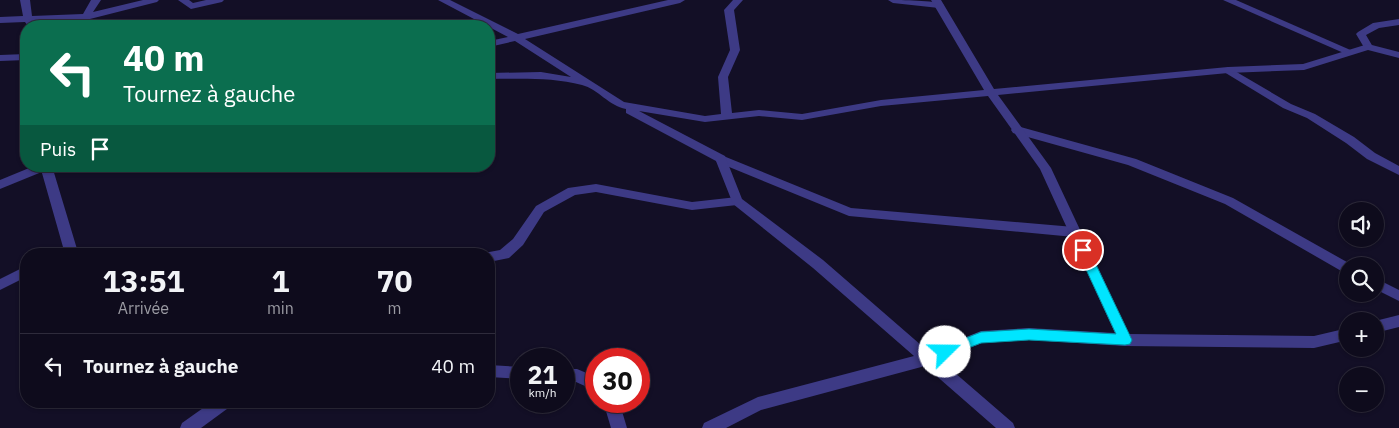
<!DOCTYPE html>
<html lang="fr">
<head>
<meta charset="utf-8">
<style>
  body { margin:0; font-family:"IBM Plex Sans",sans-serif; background:#171425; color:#f1f3f6; height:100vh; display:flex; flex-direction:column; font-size:19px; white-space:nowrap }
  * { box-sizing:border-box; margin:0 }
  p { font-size:16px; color:#9b9ba3 }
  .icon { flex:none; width:28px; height:28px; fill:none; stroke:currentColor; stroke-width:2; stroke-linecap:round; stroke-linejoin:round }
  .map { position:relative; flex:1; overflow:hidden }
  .drawer { position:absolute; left:20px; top:248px; width:475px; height:160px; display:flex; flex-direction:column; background:#0e0b1c; border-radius:20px; box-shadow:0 1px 4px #0004,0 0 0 1px #2e2b3b }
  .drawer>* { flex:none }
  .top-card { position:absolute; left:20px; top:20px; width:475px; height:152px; border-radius:20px; box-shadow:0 1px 4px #0004,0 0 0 1px #2e2b3b; background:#0b6e4f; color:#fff; overflow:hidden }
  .buttons { position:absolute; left:1339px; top:202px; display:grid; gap:10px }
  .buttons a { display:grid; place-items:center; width:45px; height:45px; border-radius:50%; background:#0e0b1c; box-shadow:0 1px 4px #0004,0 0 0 1px #2e2b3b; font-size:25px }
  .speed { position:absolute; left:510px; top:348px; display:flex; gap:10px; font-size:25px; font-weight:700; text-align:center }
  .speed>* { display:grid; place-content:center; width:65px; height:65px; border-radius:50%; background:#0e0b1c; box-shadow:0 1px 4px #0004,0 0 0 1px #2e2b3b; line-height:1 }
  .speed small { font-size:12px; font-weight:400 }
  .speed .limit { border:8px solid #d22; background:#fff; color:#111 }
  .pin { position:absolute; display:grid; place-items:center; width:42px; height:42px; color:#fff; margin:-21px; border:2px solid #fff; border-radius:50%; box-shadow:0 1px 5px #0007 }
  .me { position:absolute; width:55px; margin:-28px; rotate:68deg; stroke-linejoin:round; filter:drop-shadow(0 0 4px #0008) }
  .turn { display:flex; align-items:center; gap:18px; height:105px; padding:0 20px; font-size:22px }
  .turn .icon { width:65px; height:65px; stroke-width:2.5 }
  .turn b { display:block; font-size:35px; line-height:42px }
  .then { display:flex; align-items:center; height:48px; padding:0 20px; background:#0003; gap:10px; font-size:19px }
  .eta { display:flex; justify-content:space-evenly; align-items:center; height:85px; text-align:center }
  .eta b { font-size:30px; font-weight:700; line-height:35px }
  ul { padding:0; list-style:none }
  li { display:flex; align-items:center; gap:15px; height:65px; padding:0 20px; border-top:1px solid #2e2b3b }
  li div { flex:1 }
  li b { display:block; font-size:19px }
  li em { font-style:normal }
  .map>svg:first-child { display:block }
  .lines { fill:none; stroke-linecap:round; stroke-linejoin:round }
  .service { fill:#3d3a85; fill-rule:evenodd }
  .minor { fill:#3d3a85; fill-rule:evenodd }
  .route { fill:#00e5ff; stroke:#0095a6 }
</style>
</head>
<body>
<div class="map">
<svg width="1399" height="428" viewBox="0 0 1399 428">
  <rect width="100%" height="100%" fill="#130f26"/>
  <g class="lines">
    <!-- service -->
    <g class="service">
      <path d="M20 0H30L32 16 83 14 91 0H101L93 12 143 0H159L157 2 86 20 35 22 38 26H28L25 22 0 23V17L23 16Z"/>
      <path d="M178 0H189L193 3 206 0H224L222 2 191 9Z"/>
      <path d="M888 0C902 0 934 0 944 5L939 8 893 3Z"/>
      <path d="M1223 0H1236L1355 52 1350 55 1346 54Z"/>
      <path d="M1399 19V25L1379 28 1366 35 1373 47 1368 50 1365 49 1356 34 1358 32 1373 23Z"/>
      <path d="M1228 67 1291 104 1315 114 1354 137 1375 153 1399 166V175L1367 159 1346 143 1307 118 1283 108 1224 72 1223 70Z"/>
      <path d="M1017 126 1136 159 1233 198 1354 266H1348V273L1343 272 1225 204 1128 165 1013 133 1011 130 1013 127Z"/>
      <path d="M721 155 851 208 1074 227 1079 229 1080 232 1079 235 1074 237 849 216 717 162 715 159Z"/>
      <path d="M40 166H52L77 249 72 254H55L63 247Z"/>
      <path d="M596 184 692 202 737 197 743 201 737 205 692 210 596 192 575 195 544 212 523 245 509 258 489 262V254L484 253 500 250 513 239 536 206 568 188Z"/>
      <path d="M26 266V277L0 290V279Z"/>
      <path d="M1375 278 1399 290V301L1375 289Z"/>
      <path d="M489 365 521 367V379L489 377Z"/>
      <path d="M564 369H577L596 377V391L576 382 564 381Z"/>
      <path d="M213 401H234L231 406 201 428H180L182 423Z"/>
      <path d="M603 401H619L627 428H611Z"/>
    </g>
    <!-- minor -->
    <g class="minor">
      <path d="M438 0H450L518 34 668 0H685L680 3 525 39 624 102 705 116 721 114 718 77 730 50 724 10 733 0H743L734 10 740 50 728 77 732 113 759 110 802 114 881 100 984 90 931 0H941L994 89 1228 67 1303 64 1368 44 1399 52V58L1368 50 1304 70 1228 73 998 95 1051 168 1129 334 1314 336 1348 328V340L1314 348 1125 346 1029 340 982 343 940 360 1013 423 1015 428H996L925 366 761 410 726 428H702L704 423 758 397 914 356 813 268 733 204 716 161 626 113V109C609 106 598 89 582 85 551 77 520 79 489 79V73L541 72 571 77 515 41 489 47V41L508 37ZM988 96 1040 169 1115 333 1029 328 981 331 929 352 823 260 742 199 725 156 639 111 705 122 759 116 802 120 881 106Z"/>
      <path d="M26 54V60L0 61V55Z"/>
      <path d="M34 166H51L49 169 0 189V180Z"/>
      <path d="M1399 315V327L1375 333V321Z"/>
    </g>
  </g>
  <!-- route -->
  <path class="route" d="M1083 245 1089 250 1132 340 1130 344 1125 345 1029 340 981 343 945 357 940 356 938 352 940 348 981 332 1029 329 1116 334 1077 250Z"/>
</svg>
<div class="buttons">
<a><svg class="icon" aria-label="sound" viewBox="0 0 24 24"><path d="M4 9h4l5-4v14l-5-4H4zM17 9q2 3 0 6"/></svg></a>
<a><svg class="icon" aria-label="search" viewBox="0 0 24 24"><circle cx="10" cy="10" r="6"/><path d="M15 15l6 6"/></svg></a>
<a>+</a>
<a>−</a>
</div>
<div class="speed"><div>21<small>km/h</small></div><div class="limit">30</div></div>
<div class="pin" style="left:1083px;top:250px;background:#d93025"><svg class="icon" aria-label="arrive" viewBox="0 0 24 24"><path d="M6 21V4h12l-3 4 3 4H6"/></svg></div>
<svg class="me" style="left:945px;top:352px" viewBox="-20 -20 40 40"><circle r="19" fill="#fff"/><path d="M0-13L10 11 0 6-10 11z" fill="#00e5ff"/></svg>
<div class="top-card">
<div class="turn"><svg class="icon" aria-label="left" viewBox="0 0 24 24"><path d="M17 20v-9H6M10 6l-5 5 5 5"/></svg><div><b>40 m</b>Tournez à gauche</div></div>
<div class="then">Puis<svg class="icon" aria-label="arrive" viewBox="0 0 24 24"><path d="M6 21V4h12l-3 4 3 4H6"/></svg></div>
</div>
<section class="drawer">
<div class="eta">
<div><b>13:51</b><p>Arrivée</p></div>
<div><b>1</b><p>min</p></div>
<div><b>70</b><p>m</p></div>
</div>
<ul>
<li><svg class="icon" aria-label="left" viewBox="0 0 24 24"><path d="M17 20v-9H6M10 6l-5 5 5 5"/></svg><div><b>Tournez à gauche</b></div><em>40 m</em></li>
</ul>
</section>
</div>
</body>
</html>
